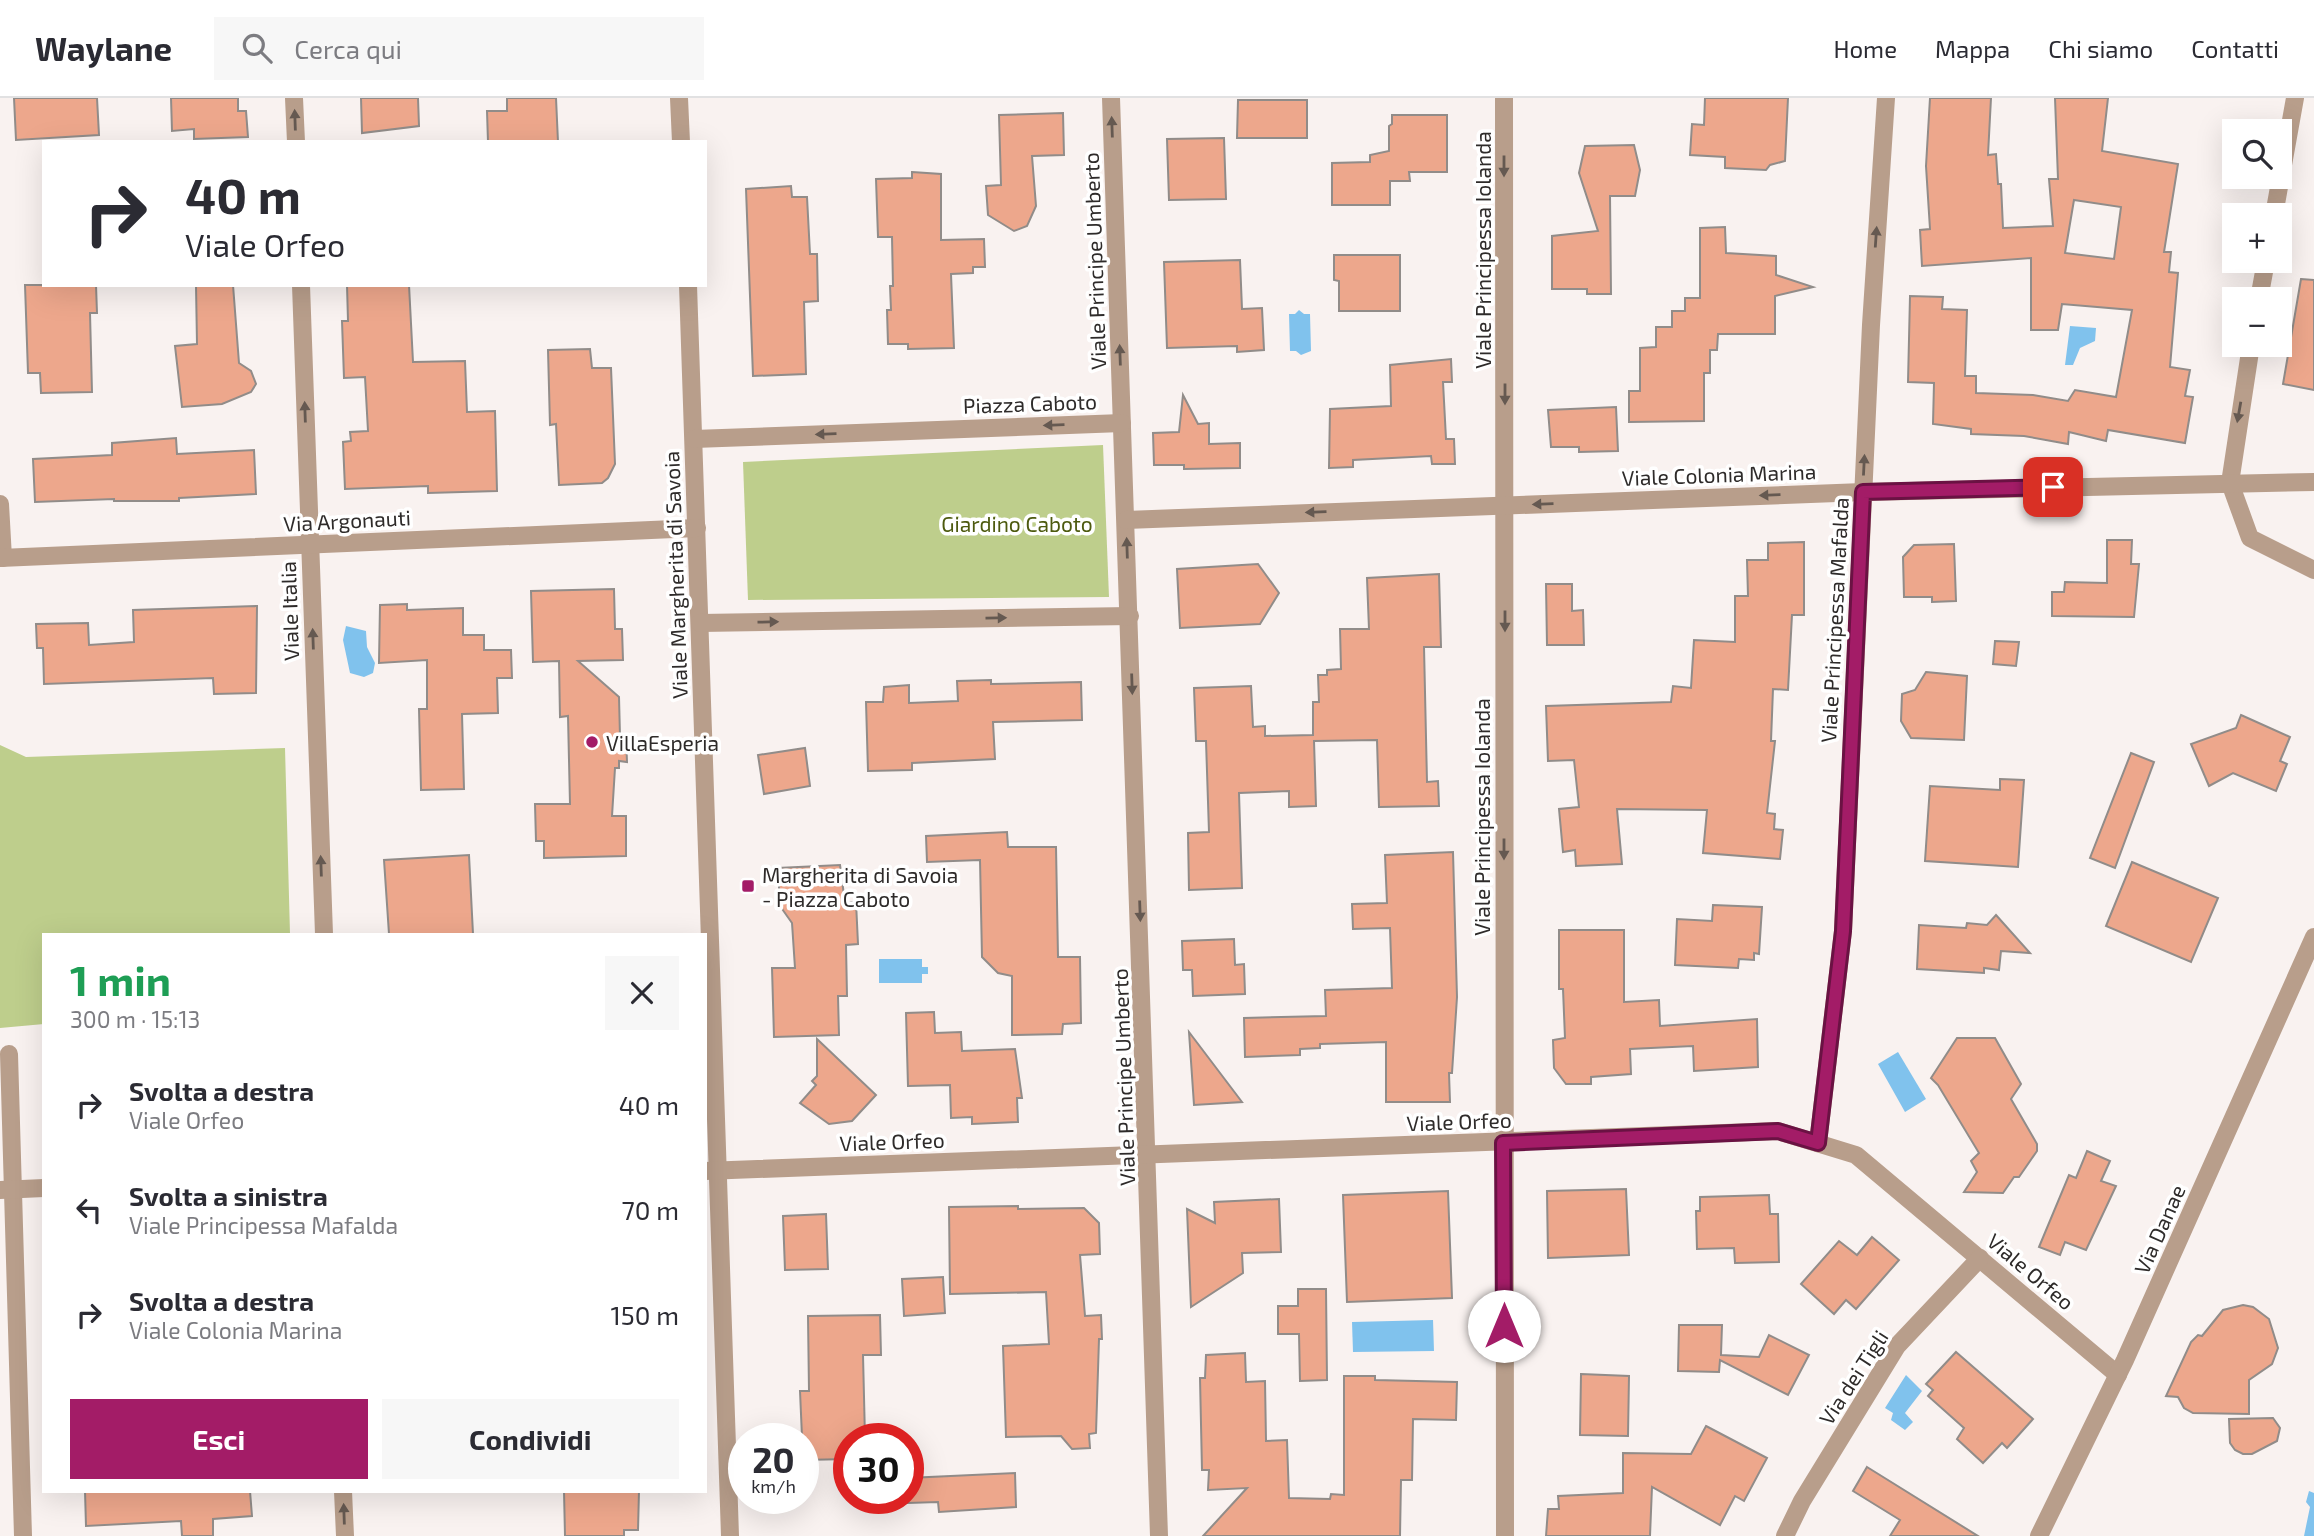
<!DOCTYPE html>
<html lang="it">
<head>
<meta charset="utf-8">
<style>
  body { margin:0; font-family:"Exo 2",sans-serif; background:#f7f7f7; color:#2b2b33; height:100vh; display:flex; flex-direction:column; font-size:26px; white-space:nowrap }
  * { box-sizing:border-box; margin:0 }
  p { font-size:23px; color:#7c7c81 }
  .icon { flex:none; width:38px; height:38px; fill:none; stroke:currentColor; stroke-width:2; stroke-linecap:round; stroke-linejoin:round }
  .map { position:relative; flex:1; overflow:hidden }
  .details { position:absolute; left:42px; top:835px; width:665px; height:560px; display:flex; flex-direction:column; background:#fff; border-radius:0px; box-shadow:0 7px 28px #0002 }
  .details>* { flex:none }
  .guide { position:absolute; left:42px; top:42px; width:665px; height:147px; border-radius:0px; box-shadow:0 7px 28px #0002; background:#fff; color:#2b2b33; overflow:hidden }
  .controls { position:absolute; left:2222px; top:21px; display:grid; gap:14px }
  .controls a { display:grid; place-items:center; width:70px; height:70px; border-radius:0px; background:#fff; box-shadow:0 7px 28px #0002; font-size:35px }
  .speed { position:absolute; left:728px; top:1325px; display:flex; gap:14px; font-size:35px; font-weight:700; text-align:center }
  .speed>* { display:grid; place-content:center; width:91px; height:91px; border-radius:50%; background:#fff; box-shadow:0 7px 28px #0002; line-height:1 }
  .speed small { font-size:18px; font-weight:400 }
  .speed .limit { border:10px solid #d22; background:#fff; color:#111 }
  .pin { position:absolute; display:grid; place-items:center; width:60px; height:60px; color:#fff; margin:-30px; border-radius:14px; box-shadow:0 4px 10px #0006 }
  .me { position:absolute; width:77px; margin:-38px; rotate:0deg; stroke-linejoin:round; filter:drop-shadow(0 0 5px #0008) }
  .turn { display:flex; align-items:center; gap:24px; height:147px; padding:0 28px; font-size:32px }
  .turn .icon { width:91px; height:91px; stroke-width:2.5 }
  .turn b { display:block; font-size:49px; line-height:60px }
  .round { display:grid; place-items:center; flex:none; width:74px; height:74px; border-radius:0px; background:#f7f7f7 }
  .overview { display:flex; align-items:center; justify-content:space-between; height:119px; padding:0 28px }
  h1 { font-size:42px; font-weight:700; line-height:52px; color:#1e9e55 }
  .primary-button { display:flex; gap:14px; margin-top:auto; padding:14px 28px }
  .primary-button a { flex:1; height:80px; border-radius:0px; background:#a31c67; color:#fff; font-size:28px; font-weight:700; line-height:80px; text-align:center }
  .primary-button a+a { background:#f7f7f7; color:#2b2b33 }
  ul { padding:0; list-style:none }
  li { display:flex; align-items:center; gap:21px; height:105px; padding:0 28px }
  li div { flex:1 }
  li b { display:block; font-size:26px }
  li em { font-style:normal }
  header { display:flex; align-items:center; gap:42px; box-sizing:border-box; height:98px; padding:0 35px; background:#fff; border-bottom:2px solid #e1e1e2 }
  header strong { font-size:33px }
  nav { display:flex; gap:38px; margin-inline-start:auto; font-size:24px }
  .search { width:490px; height:63px; background:#f7f7f7; display:flex; align-items:center; gap:18px; box-sizing:border-box; padding:0 24px; border-radius:0px; color:#7c7c81; font-size:26px }
  .map>svg:first-child { display:block }
  .green { fill:#bece8c }
  .water { fill:#80c2ed }
  .building { fill:#eda78c; stroke:#918c89; stroke-width:2; fill-rule:evenodd }
  .lines { fill:none; stroke-linecap:round; stroke-linejoin:round }
  .minor { stroke:#b89e8b; stroke-width:18 }
  .oneway { fill:#655951 }
  .route-casing { stroke:#6a1243; stroke-width:18 }
  .route { stroke:#a31c67; stroke-width:12 }
  .poi-dot { fill:#a31c67; stroke:#fff; stroke-width:2.5 }
  .labels { text-anchor:middle; dominant-baseline:central; stroke-width:7; stroke-linejoin:round; paint-order:stroke }
  .street-label { font-size:21px; fill:#2e2b2a; stroke:#fff }
  .park-label { font-size:21px; fill:#4d5a0f; stroke:#fff }
  .poi-label { font-size:21px; fill:#2e2b2a; stroke:#fff; text-anchor:start }
</style>
</head>
<body>
<header>
<strong>Waylane</strong>
<div class="search"><svg class="icon" aria-label="search" viewBox="0 0 24 24"><circle cx="10" cy="10" r="6"/><path d="M15 15l6 6"/></svg>Cerca qui</div>
<nav><a>Home</a><a>Mappa</a><a>Chi siamo</a><a>Contatti</a></nav>
</header>
<div class="map">
<svg width="2314" height="1438" viewBox="0 0 2314 1438">
  <rect width="100%" height="100%" fill="#f9f2f0"/>
  <!-- green -->
  <g class="green">
    <path d="M1103 347 1109 499 748 502 743 364Z"/>
    <path d="M0 647 26 659 285 650 290 836H44V926L0 930Z"/>
  </g>
  <!-- water -->
  <g class="water">
    <path d="M1299 212 1304 216H1310L1311 253 1301 257 1296 253H1290L1289 216H1295Z"/>
    <path d="M2070 228 2096 230 2095 243 2080 250 2073 267H2065Z"/>
    <path d="M346 528 366 533 367 549 375 565 373 575 364 579 350 575 343 542Z"/>
    <path d="M879 861H922V869H928V876H922V885H879Z"/>
    <path d="M1898 954 1926 1001 1905 1014 1878 966Z"/>
    <path d="M1433 1222 1434 1253 1353 1254 1352 1224Z"/>
    <path d="M1906 1277 1922 1293 1905 1315 1913 1324 1905 1332 1891 1322 1893 1315 1885 1310Z"/>
    <path d="M2309 1393 2314 1395V1438H2304L2310 1409 2306 1404Z"/>
  </g>
  <!-- building -->
  <g class="building">
    <path d="M14 0H97L99 37 16 42Z"/>
    <path d="M171 0H238V13H246L248 39 194 41V31L172 33Z"/>
    <path d="M361 0H418L419 28 362 35Z"/>
    <path d="M507 0H556L558 44H488L487 13H507Z"/>
    <path d="M1705 0H1788L1785 63 1770 67 1766 72 1725 70V59L1690 57 1692 26 1704 27Z"/>
    <path d="M1930 0H1991L1988 57 1996 56 1998 86H2001L2003 130 2053 128 2049 81H2058L2055 0H2108L2102 53 2178 66 2164 154H2171L2169 174 2178 175 2170 269 2190 272 2185 298 2193 299 2185 345 2108 332 2106 343 2069 334 2068 346 2024 338 1971 336V331L1933 326 1934 285 1908 284 1910 198 1943 199 1942 211 1967 212 1965 278H1976V295L2033 297 2068 303 2075 292 2116 299 2132 212 2062 206 2058 232H2031V160L1922 168 1920 132 1930 131 1926 68ZM2074 102 2121 109 2114 161 2065 155Z"/>
    <path d="M1238 2H1307V40H1237Z"/>
    <path d="M1063 15 1064 57 1032 58 1036 108 1027 128 1014 133 988 117 986 88 1001 87 999 17Z"/>
    <path d="M1392 17H1447V74H1409L1410 83H1390V107H1332V65L1370 64V57L1389 53V28L1392 26Z"/>
    <path d="M1224 40 1226 101 1169 102 1167 41Z"/>
    <path d="M1634 47 1640 72 1635 98H1610L1611 196H1587V191H1552V138L1598 133 1579 75 1585 48Z"/>
    <path d="M912 74 941 76V142L984 141 985 169H973V175L951 176 954 250 908 251V246H888L887 212H891L890 188H893L892 139H878L876 81 912 80Z"/>
    <path d="M791 88 792 99H807L810 156H817L818 203 804 204 806 276 753 278 746 91Z"/>
    <path d="M1725 129 1726 155 1776 158V177L1813 189 1775 198V236H1718L1717 252H1710V275H1704V323L1629 324V293H1640V250L1656 249V229H1672V213H1685V200H1700V130Z"/>
    <path d="M1334 157H1400V213H1339V183L1334 182Z"/>
    <path d="M1240 162 1242 211 1262 210 1264 252 1237 254V248L1167 250 1164 164Z"/>
    <path d="M2301 181 2314 182V292L2283 286Z"/>
    <path d="M25 187H96L97 215H90L92 294 41 295 40 275H28Z"/>
    <path d="M196 187H233L239 265 251 273 256 286 251 294 222 306 182 309 175 248 197 246Z"/>
    <path d="M347 187H409L413 264 465 263 467 314 495 313 497 393 428 395V388L345 391 343 344 351 343 350 334 368 333 365 279 344 280 342 223H348Z"/>
    <path d="M590 251 592 270H611L615 366 608 380 602 385 559 387 556 326 550 327 548 252Z"/>
    <path d="M1451 261 1452 284H1443L1446 341H1454L1455 366H1432L1431 358 1353 362V369L1329 370 1330 311 1391 308 1390 267Z"/>
    <path d="M1183 297 1198 326 1209 325V346L1240 345V370L1184 371V367H1154L1153 335 1179 334Z"/>
    <path d="M1616 309 1618 353 1579 354V349H1551L1548 312Z"/>
    <path d="M176 340 177 356 254 352 256 396 179 400V403H114V401L35 404 33 361 112 357V345Z"/>
    <path d="M2107 442H2132L2131 466H2139L2134 519 2052 518V494H2064L2065 484 2107 485Z"/>
    <path d="M1804 444V517H1792L1788 592 1773 591 1771 643H1775L1767 715 1775 716 1774 731 1783 732 1780 761 1703 755 1707 712 1617 711 1622 766 1576 768 1575 752 1563 754 1559 711 1579 709 1574 662 1548 663 1546 608 1671 604 1673 588 1691 590 1694 542 1735 544V498H1748L1747 462H1768V445Z"/>
    <path d="M1954 446 1956 503 1932 504V499H1904L1903 459 1914 447Z"/>
    <path d="M1258 466 1279 495 1260 526 1180 530 1177 471Z"/>
    <path d="M1439 476 1441 549H1424L1427 684 1438 683 1439 708 1379 709 1377 642 1314 643 1316 708 1289 709V693L1239 695 1242 790 1189 792 1188 735 1209 734 1206 643H1196L1194 590 1251 588 1253 629 1265 628V638L1313 637V604H1319L1318 577H1327V572L1341 571 1340 531H1369L1367 480Z"/>
    <path d="M1546 486H1572V513L1583 512 1584 547H1547Z"/>
    <path d="M614 491 615 531H622L623 562 578 563 619 599 620 638H626L627 664 619 663V670H615L612 718H626V758L544 760V743H536L535 706H570L568 618 560 619 559 563 533 564 531 493Z"/>
    <path d="M407 506V512L463 510V537H484V552H511L512 580H497L498 615 462 616 464 691 421 692 419 611H427V562L379 565 380 507Z"/>
    <path d="M257 508 256 595 214 596 213 580 44 586 43 550H37L36 526 88 525 89 547 134 544 133 512Z"/>
    <path d="M1995 543 2019 544 2016 568 1993 566Z"/>
    <path d="M1926 574 1967 578 1964 642 1911 640 1901 623 1902 596 1915 592Z"/>
    <path d="M991 582V586L1081 584 1082 622 993 624 995 661 912 665V672L868 673 866 604H883L884 589 909 587V605L958 603 957 583Z"/>
    <path d="M2241 617 2290 639 2280 663 2287 666 2276 693 2233 675 2209 688 2191 646 2236 630Z"/>
    <path d="M805 650 810 688 764 696 758 657Z"/>
    <path d="M2131 655 2154 664 2115 770 2090 760Z"/>
    <path d="M2000 681 2024 682 2018 769 1925 763 1930 688 2000 692Z"/>
    <path d="M1007 734 1008 749H1056L1058 859H1080L1081 925 1063 926 1062 936 1012 937V878L998 875 982 859 980 762 927 764 926 738Z"/>
    <path d="M1453 754 1457 899 1452 975H1449L1450 1004H1386V944L1320 946V950L1300 951V957L1245 959 1244 920 1326 918 1325 892 1392 890 1390 830 1353 831 1352 806 1387 805 1385 757Z"/>
    <path d="M469 757 473 836H389L384 762Z"/>
    <path d="M2132 764 2218 800 2191 864 2106 828Z"/>
    <path d="M840 767 845 805 856 804 858 846 846 847 847 898H838L839 937 774 939 772 870H795L792 825 780 808 778 770Z"/>
    <path d="M1713 807 1762 809 1759 856 1754 855V862L1739 861 1738 870 1675 867 1677 821 1712 823Z"/>
    <path d="M1996 817 2030 855 2001 853 1999 872 1984 870V875L1917 871 1919 827 1966 830 1967 825 1987 827Z"/>
    <path d="M1559 832H1624V904L1659 902 1660 928 1757 921 1758 969 1694 973 1693 948 1630 951 1631 976 1591 979V986H1566L1554 970 1553 942 1565 940 1563 891H1559Z"/>
    <path d="M1234 841 1235 867 1244 866 1245 896 1193 898 1192 872H1183L1182 843Z"/>
    <path d="M934 914 935 935 961 934 962 953 1015 951 1022 1000H1017L1018 1024 972 1026V1019L951 1020 950 987 908 988 906 915Z"/>
    <path d="M1189 934 1242 1004 1194 1007Z"/>
    <path d="M1957 940H1995L2021 986 2011 1001 2037 1046V1053L2019 1079H2014L2003 1095 1964 1094 1977 1074 1971 1063 1979 1055 1938 987 1931 980Z"/>
    <path d="M817 941 876 997 852 1023 829 1026 800 1005 816 987 812 983 817 978Z"/>
    <path d="M2087 1053 2110 1063 2101 1083 2116 1088 2086 1152 2065 1144 2060 1157 2039 1149 2069 1077 2076 1080Z"/>
    <path d="M1626 1091 1629 1157 1548 1160 1547 1093Z"/>
    <path d="M1448 1093 1452 1200 1347 1204 1343 1097Z"/>
    <path d="M1769 1097 1770 1116H1778L1779 1164 1735 1165 1734 1150 1697 1151 1696 1113H1700V1099Z"/>
    <path d="M1279 1101 1281 1154 1242 1155 1243 1175 1191 1209 1187 1111 1215 1125 1214 1104Z"/>
    <path d="M1018 1108V1111L1084 1110 1099 1125 1100 1156 1080 1157 1085 1218 1101 1217 1102 1241H1099L1096 1335 1089 1336 1090 1350 1072 1351 1061 1338 1006 1339 1003 1248 1049 1246 1046 1194 950 1196 949 1109Z"/>
    <path d="M826 1116 828 1171 785 1172 783 1118Z"/>
    <path d="M1872 1139 1899 1162 1856 1211 1846 1202 1834 1216 1801 1186 1839 1143 1857 1157Z"/>
    <path d="M943 1179 945 1215 904 1218 902 1181Z"/>
    <path d="M1298 1191H1326L1327 1282 1300 1283 1299 1236H1278V1208H1298Z"/>
    <path d="M2243 1207 2253 1209 2269 1221 2278 1250 2272 1266 2249 1282V1316L2193 1315 2184 1310 2178 1299 2166 1298 2191 1244 2198 1237 2202 1238 2223 1212Z"/>
    <path d="M880 1217 881 1257H863L865 1340H849V1361L803 1362 800 1293H809L808 1218Z"/>
    <path d="M1679 1227H1722L1721 1257 1759 1259 1769 1237 1809 1257 1788 1297 1720 1262 1719 1274 1678 1273Z"/>
    <path d="M1956 1254 2033 1321 2007 1350 2002 1345 1983 1365 1957 1341 1964 1330 1928 1298 1933 1292 1926 1286Z"/>
    <path d="M1245 1255 1246 1284 1265 1283 1266 1343 1287 1342 1289 1400 1330 1401 1331 1396 1344 1397V1278H1375V1282L1457 1284 1456 1322 1413 1321 1412 1382H1401L1400 1438H1203L1247 1390 1208 1392 1209 1372H1202L1200 1280H1205L1206 1257Z"/>
    <path d="M1581 1276 1629 1278 1628 1338 1580 1337Z"/>
    <path d="M2273 1320 2280 1330 2277 1343 2252 1356H2243L2235 1352 2230 1345 2229 1321Z"/>
    <path d="M1706 1328 1767 1360 1744 1403 1735 1398 1720 1427 1652 1389 1650 1438H1546L1548 1411H1559L1558 1398 1623 1395V1355L1691 1356Z"/>
    <path d="M1867 1369 1978 1438H1890L1900 1422 1853 1393Z"/>
    <path d="M1015 1375 1016 1409 939 1414 938 1404 908 1405V1380Z"/>
    <path d="M85 1393H250L252 1418 213 1421V1438H182L181 1423 86 1428Z"/>
    <path d="M564 1393H639L638 1432H624V1438H565Z"/>
  </g>
  <g class="lines">
    <!-- minor -->
    <g class="minor">
      <path d="M294 0 296 44"/>
      <path d="M679 0 681 44"/>
      <path d="M1111 0 1159 1438"/>
      <path d="M1504 0 1505 1438"/>
      <path d="M2274 117 2295 0"/>
      <path d="M301 187 324 836"/>
      <path d="M688 187 730 1438"/>
      <path d="M2259 201 2266 163"/>
      <path d="M2251 247 2230 385 2250 440 2314 472"/>
      <path d="M694 341 1122 325"/>
      <path d="M0 406 3 460"/>
      <path d="M1126 422 1863 394 2314 384"/>
      <path d="M0 460 697 430"/>
      <path d="M700 525 1130 518"/>
      <path d="M9 956 23 1438"/>
      <path d="M1818 1045 1843 833 1871 227 1886 0"/>
      <path d="M705 1073 1778 1033 1856 1057 2118 1277"/>
      <path d="M0 1092 44 1090"/>
      <path d="M343 1393 345 1438"/>
      <path d="M1785 1438 1802 1403 1897 1248 1980 1160"/>
      <path d="M2039 1438 2125 1262 2314 839"/>
    </g>
  </g>
  <!-- one-way arrows -->
  <defs><path id="oneway-solid" d="M-6-.8H1V-3.2L6.5 0L1 3.2V.8H-6Z" transform="scale(1.75)"/></defs>
  <g class="oneway">
    <use href="#oneway-solid" transform="translate(295 22) rotate(-92)"/>
    <use href="#oneway-solid" transform="translate(1112 29) rotate(-92)"/>
    <use href="#oneway-solid" transform="translate(1504 68) rotate(90)"/>
    <use href="#oneway-solid" transform="translate(1876 139) rotate(-86)"/>
    <use href="#oneway-solid" transform="translate(1120 257) rotate(-92)"/>
    <use href="#oneway-solid" transform="translate(1505 296) rotate(90)"/>
    <use href="#oneway-solid" transform="translate(305 314) rotate(-92)"/>
    <use href="#oneway-solid" transform="translate(2239 314) rotate(100)"/>
    <use href="#oneway-solid" transform="translate(1054 327) rotate(178)"/>
    <use href="#oneway-solid" transform="translate(826 336) rotate(178)"/>
    <use href="#oneway-solid" transform="translate(1864 367) rotate(-87)"/>
    <use href="#oneway-solid" transform="translate(1770 397) rotate(178)"/>
    <use href="#oneway-solid" transform="translate(1543 406) rotate(178)"/>
    <use href="#oneway-solid" transform="translate(1316 414) rotate(178)"/>
    <use href="#oneway-solid" transform="translate(1127 450) rotate(-92)"/>
    <use href="#oneway-solid" transform="translate(996 520) rotate(-1)"/>
    <use href="#oneway-solid" transform="translate(1505 523) rotate(90)"/>
    <use href="#oneway-solid" transform="translate(768 524) rotate(-1)"/>
    <use href="#oneway-solid" transform="translate(313 541) rotate(-92)"/>
    <use href="#oneway-solid" transform="translate(1132 586) rotate(88)"/>
    <use href="#oneway-solid" transform="translate(1504 751) rotate(90)"/>
    <use href="#oneway-solid" transform="translate(321 768) rotate(-92)"/>
    <use href="#oneway-solid" transform="translate(1140 813) rotate(88)"/>
    <use href="#oneway-solid" transform="translate(344 1416) rotate(-92)"/>
  </g>
  <g class="lines">
    <defs>
      <path id="route" d="M1504 1228 1503 1045 1778 1033 1818 1045 1843 833 1863 394 2053 389"/>
    </defs>
    <!-- route casing -->
    <use href="#route" class="route-casing"/>
    <!-- route -->
    <use href="#route" class="route"/>
  </g>
  <!-- markers -->
  <g class="poi-dot">
    <circle cx="592" cy="644" r="7"/>
    <rect x="741" y="781" width="14" height="14" rx="3.5"/>
  </g>
  <g class="labels">
    <!-- street labels -->
    <g class="street-label">
      <text transform="translate(1482 152) rotate(-90)">Viale Principessa Iolanda</text>
      <text transform="translate(1094 163) rotate(-92)">Viale Principe Umberto</text>
      <text transform="translate(1030 305) rotate(-2)">Piazza Caboto</text>
      <text transform="translate(1719 376) rotate(-2)">Viale Colonia Marina</text>
      <text transform="translate(347 422) rotate(-3)">Via Argonauti</text>
      <text transform="translate(675 477) rotate(-92)">Viale Margherita di Savoia</text>
      <text transform="translate(289 513) rotate(-92)">Viale Italia</text>
      <text transform="translate(1834 522) rotate(-87)">Viale Principessa Mafalda</text>
      <text transform="translate(1481 719) rotate(-90)">Viale Principessa Iolanda</text>
      <text transform="translate(1123 979) rotate(-92)">Viale Principe Umberto</text>
      <text transform="translate(1459 1023) rotate(-2)">Viale Orfeo</text>
      <text transform="translate(892 1043) rotate(-2)">Viale Orfeo</text>
      <text transform="translate(2159 1131) rotate(-66)">Via Danae</text>
      <text transform="translate(2031 1173) rotate(40)">Viale Orfeo</text>
      <text transform="translate(1853 1279) rotate(-57)">Via dei Tigli</text>
    </g>
    <!-- park labels -->
    <g class="park-label">
      <text x="1017" y="425">Giardino Caboto</text>
    </g>
    <!-- poi labels -->
    <g class="poi-label">
      <text x="606" y="644">VillaEsperia</text>
      <text x="762" y="776">Margherita di Savoia<tspan x="762" dy="24">- Piazza Caboto</tspan></text>
    </g>
  </g>
</svg>
<div class="controls">
<a><svg class="icon" aria-label="search" viewBox="0 0 24 24"><circle cx="10" cy="10" r="6"/><path d="M15 15l6 6"/></svg></a>
<a>+</a>
<a>−</a>
</div>
<div class="speed"><div>20<small>km/h</small></div><div class="limit">30</div></div>
<div class="pin" style="left:2053px;top:389px;background:#d93025"><svg class="icon" aria-label="arrive" viewBox="0 0 24 24"><path d="M6 21V4h12l-3 4 3 4H6"/></svg></div>
<svg class="me" style="left:1504px;top:1228px" viewBox="-20 -20 40 40"><circle r="19" fill="#fff"/><path d="M0-13L10 11 0 6-10 11z" fill="#a31c67"/></svg>
<div class="guide">
<div class="turn"><svg class="icon" aria-label="right" viewBox="0 0 24 24"><path d="M7 20v-9h11M14 6l5 5-5 5"/></svg><div><b>40 m</b>Viale Orfeo</div></div>
</div>
<section class="details">
<div class="overview"><div><h1>1 min</h1><p>300 m · 15:13</p></div><a class="round"><svg class="icon" aria-label="close" viewBox="0 0 24 24"><path d="M6 6l12 12M18 6L6 18"/></svg></a></div>
<ul>
<li><svg class="icon" aria-label="right" viewBox="0 0 24 24"><path d="M7 20v-9h11M14 6l5 5-5 5"/></svg><div><b>Svolta a destra</b><p>Viale Orfeo</p></div><em>40 m</em></li>
<li><svg class="icon" aria-label="left" viewBox="0 0 24 24"><path d="M17 20v-9H6M10 6l-5 5 5 5"/></svg><div><b>Svolta a sinistra</b><p>Viale Principessa Mafalda</p></div><em>70 m</em></li>
<li><svg class="icon" aria-label="right" viewBox="0 0 24 24"><path d="M7 20v-9h11M14 6l5 5-5 5"/></svg><div><b>Svolta a destra</b><p>Viale Colonia Marina</p></div><em>150 m</em></li>
</ul>
<div class="primary-button"><a>Esci</a><a>Condividi</a></div>
</section>
</div>
</body>
</html>
